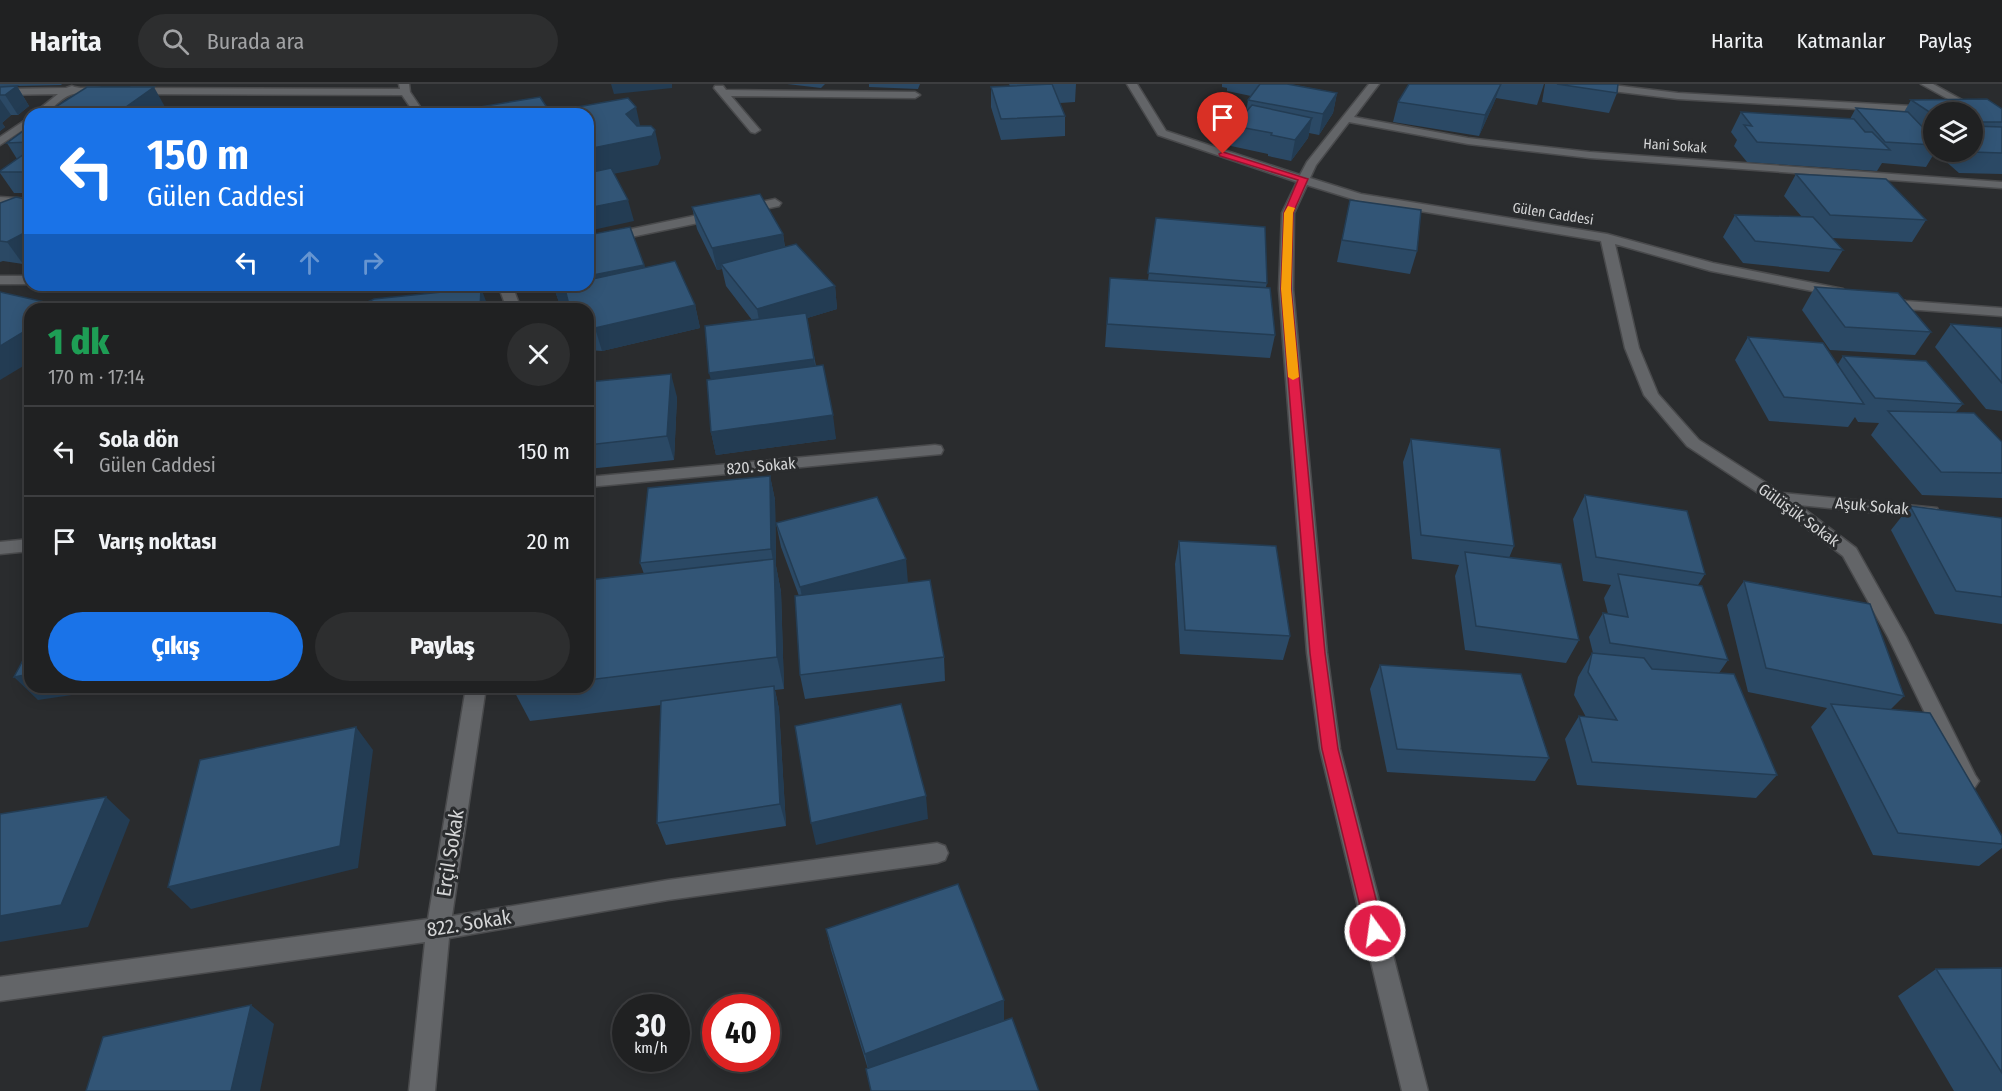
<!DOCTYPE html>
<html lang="tr">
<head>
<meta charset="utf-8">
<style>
  body { margin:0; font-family:"Fira Sans Condensed",sans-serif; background:#2d2e2f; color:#f1f3f6; height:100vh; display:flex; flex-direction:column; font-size:22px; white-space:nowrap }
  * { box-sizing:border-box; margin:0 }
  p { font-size:20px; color:#a2a3a5 }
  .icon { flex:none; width:33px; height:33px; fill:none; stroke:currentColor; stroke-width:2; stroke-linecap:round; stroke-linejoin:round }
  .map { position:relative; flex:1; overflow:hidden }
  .panel { position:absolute; left:24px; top:219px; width:570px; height:390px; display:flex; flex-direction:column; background:#202122; border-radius:18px; box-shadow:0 3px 15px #0003,0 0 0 2px #3d3e40 }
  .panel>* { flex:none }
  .hud { position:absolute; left:24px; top:24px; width:570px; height:183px; border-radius:18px; box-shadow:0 3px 15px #0003,0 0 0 2px #3d3e40; background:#1a73e8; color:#fff; overflow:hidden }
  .buttons { position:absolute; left:1923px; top:18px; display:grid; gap:12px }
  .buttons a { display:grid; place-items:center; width:60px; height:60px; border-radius:50%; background:#202122; box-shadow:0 3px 15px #0003,0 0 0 2px #3d3e40; font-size:30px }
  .speed { position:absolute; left:612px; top:910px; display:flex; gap:12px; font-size:30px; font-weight:700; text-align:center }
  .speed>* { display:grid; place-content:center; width:78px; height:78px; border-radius:50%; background:#202122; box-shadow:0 3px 15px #0003,0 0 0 2px #3d3e40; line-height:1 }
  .speed small { font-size:15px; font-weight:400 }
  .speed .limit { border:9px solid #d22; background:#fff; color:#111 }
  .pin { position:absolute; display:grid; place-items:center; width:51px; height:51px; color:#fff; margin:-62px -26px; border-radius:50% 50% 50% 0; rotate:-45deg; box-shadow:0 0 6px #0007 }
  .pin .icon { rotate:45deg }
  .me { position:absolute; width:66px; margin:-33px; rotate:346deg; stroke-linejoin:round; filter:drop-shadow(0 0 4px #0008) }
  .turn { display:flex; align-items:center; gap:21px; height:126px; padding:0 24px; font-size:27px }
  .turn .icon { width:78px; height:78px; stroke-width:2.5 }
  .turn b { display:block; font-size:42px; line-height:51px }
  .lanes { display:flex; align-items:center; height:57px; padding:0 24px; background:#0003; justify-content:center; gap:30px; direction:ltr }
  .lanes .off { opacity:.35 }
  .round { display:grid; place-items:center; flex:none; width:63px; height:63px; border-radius:32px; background:#2d2e2f }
  .head { display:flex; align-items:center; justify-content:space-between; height:102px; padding:0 24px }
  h1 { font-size:36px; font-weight:800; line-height:45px; color:#1e9e55 }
  .action { display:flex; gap:12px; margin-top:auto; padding:12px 24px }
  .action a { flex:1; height:69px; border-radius:36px; background:#1a73e8; color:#fff; font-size:24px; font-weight:800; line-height:69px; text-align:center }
  .action a+a { background:#2d2e2f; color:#f1f3f6 }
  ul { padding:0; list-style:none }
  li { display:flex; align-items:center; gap:18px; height:90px; padding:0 24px; border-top:2px solid #3d3e40 }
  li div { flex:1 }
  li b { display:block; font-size:22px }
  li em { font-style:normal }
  header { display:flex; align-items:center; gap:36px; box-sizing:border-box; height:84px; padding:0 30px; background:#202122; border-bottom:2px solid #3d3e40 }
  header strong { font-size:28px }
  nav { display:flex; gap:33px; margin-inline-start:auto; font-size:21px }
  .search { width:420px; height:54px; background:#2d2e2f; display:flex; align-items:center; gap:15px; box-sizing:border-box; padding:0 21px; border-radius:33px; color:#a2a3a5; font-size:22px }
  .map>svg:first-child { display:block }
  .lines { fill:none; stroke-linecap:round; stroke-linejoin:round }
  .minor-casing { stroke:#494a4c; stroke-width:3 }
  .minor { fill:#636568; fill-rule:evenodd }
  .wall { fill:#2b4965; fill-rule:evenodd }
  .shaded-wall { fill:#233c53 }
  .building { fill:#325576; stroke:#233c53; stroke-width:1.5 }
  .route { fill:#e11d48; stroke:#92132f; stroke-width:1.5 }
  .slow { fill:#f59e0b }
  .labels { text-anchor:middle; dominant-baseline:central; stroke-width:6; stroke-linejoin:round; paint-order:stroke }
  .far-street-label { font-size:14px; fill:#d5d6d7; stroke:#2a2c2e }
  .street-label { font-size:16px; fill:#d5d6d7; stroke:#2a2c2e }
  .near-street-label { font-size:20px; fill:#d5d6d7; stroke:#2a2c2e }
</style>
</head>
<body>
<header>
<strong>Harita</strong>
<div class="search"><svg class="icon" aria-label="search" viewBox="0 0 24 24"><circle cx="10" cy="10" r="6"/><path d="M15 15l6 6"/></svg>Burada ara</div>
<nav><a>Harita</a><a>Katmanlar</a><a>Paylaş</a></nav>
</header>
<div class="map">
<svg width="2002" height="1007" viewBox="0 0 2002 1007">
  <rect width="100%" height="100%" fill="#2a2c2e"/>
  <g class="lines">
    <defs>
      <g id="minor">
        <path d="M399 0H409L410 8 425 30H415L402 11 131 10 126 7 131 4 400 5Z"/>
        <path d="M1127 0H1137L1166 47 1300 91 1307 78 1369 0H1379L1354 33 1468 54 1590 68 2002 98V104L1590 74 1468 60 1349 38 1316 81 1310 94 1361 110 1607 150 1713 179 1843 205 1845 208 1838 212 1711 187 1615 160 1639 264 1658 310 1699 356 1782 409 1937 424 1939 428 1937 432 1931 434 1799 421 1856 464 1906 553 1975 691 1979 697 1975 703 1968 706 1961 703 1888 553 1843 472 1772 418 1687 362 1644 311 1625 264 1601 157 1359 117 1307 101 1294 129 1293 205 1327 569 1340 665 1428 1007H1402L1320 665 1307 569 1279 205 1282 129 1297 98 1158 51Z"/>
        <path d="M1574 0H1604L1678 9 1929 23 1934 26 1929 29 1678 15 1579 3Z"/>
        <path d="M1921 0H1933L2002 38V45Z"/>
        <path d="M72 2C83 7 98 0 108 7 98 15 82 6 70 11 54 18 53 30 33 30L58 10 0 11V5L66 4Z"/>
        <path d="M715 2H723L726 6 915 8 920 11 915 14 731 12 760 46 755 49 751 48 714 4Z"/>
        <path d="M30 33V41L0 61V53Z"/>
        <path d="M0 113 30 115V123L0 121Z"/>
        <path d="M775 115 781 119 779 122 588 162V154Z"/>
        <rect x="0" y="192" width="30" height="8"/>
        <path d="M498 201H512L521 225H507Z"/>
        <path d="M1886 213 1906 217 2002 224V232L1906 225 1881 220 1879 217 1881 214Z"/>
        <path d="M935 361 941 362 943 366 941 370 588 403V393Z"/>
        <path d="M30 455V467L0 470V458Z"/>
        <path d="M466 603H486L452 832 668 796 937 759 945 762 948 769 945 776 937 779 668 816 449 854 435 1007H409L425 858 0 917V893L428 835Z"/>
      </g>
    </defs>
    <!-- minor casing -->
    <use href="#minor" class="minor-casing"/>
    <!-- minor -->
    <use href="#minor" class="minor"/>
  </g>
  <!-- wall -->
  <g class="wall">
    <path d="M0 0H62L61 1 17 2 29 22 18 31H11L2 39 5 43 0 47Z"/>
    <path d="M787 0H825L821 4Z"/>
    <path d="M869 0H920L918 5 869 3Z"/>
    <path d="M1009 0H1076L1075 18 1060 19 1065 32V52L1001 56 991 23V3L1010 2Z"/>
    <path d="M1222 0H1290L1337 9 1333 29 1319 51 1309 49 1308 54 1291 77 1268 72V70L1231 62 1234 42 1246 28 1248 16 1251 12 1227 7V4L1222 3Z"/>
    <path d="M1409 0H1544L1537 21 1496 14 1479 52 1393 38 1398 18Z"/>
    <path d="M1545 0H1618L1617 9 1609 29 1542 18Z"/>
    <path d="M1911 16 2002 25V90L1959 89 1935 68 1926 83 1882 79 1877 87 1747 78 1734 62 1737 56 1731 48 1741 28 1850 35 1856 24 1904 28ZM1934 28H1972V68H1934Z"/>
    <path d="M30 42V109H14L0 89V87L17 75 7 59Z"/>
    <path d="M1796 90 1926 136 1912 158 1832 154 1843 166 1829 188 1743 179 1723 153 1735 131 1802 133 1784 112Z"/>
    <path d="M30 116V176L23 180 3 177 0 178V119Z"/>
    <path d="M1350 116 1417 167 1410 190 1337 178Z"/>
    <path d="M692 123 783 150 785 163 835 202 837 225 807 234 816 282 836 355 716 371 711 348V296L752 236 726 202 722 185 717 186 697 145Z"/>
    <path d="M1156 134 1267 199 1266 203 1275 251 1270 274 1105 263 1110 194 1148 196Z"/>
    <path d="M644 181 645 184 695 221 700 244 602 267 588 266V225L569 220 560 221 553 201H588Z"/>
    <path d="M1815 203 1931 248 1915 271 1830 266 1802 226Z"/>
    <path d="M1951 240 2002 244V327L1986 325 1935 263Z"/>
    <path d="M1748 253 1838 280 1843 272 1963 320 1956 328 2002 358V414L1922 411 1871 351 1879 339 1858 338 1855 333 1848 343 1769 337 1735 276Z"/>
    <path d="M588 298 677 313 674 376 588 385Z"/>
    <path d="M1411 355 1514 462 1509 474 1579 556 1566 579 1465 566 1455 492 1459 481 1412 475 1403 378Z"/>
    <path d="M770 392 775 416 776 482 781 508 784 605 775 606 779 625 786 742 666 761 657 739 661 621 530 637 513 605 514 603H588V496L644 490 640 479Z"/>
    <path d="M1585 411 1705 490 1698 501 1728 576 1719 589 1777 691 1756 714 1577 701 1565 655 1579 632 1586 633 1574 611 1578 593 1592 569H1593L1589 553 1603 529 1608 530 1604 514 1611 501 1583 497 1573 435Z"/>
    <path d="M1910 422 2002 434V540L1935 530 1891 446Z"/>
    <path d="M776 439 908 498 944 573 945 597 805 615 800 591 799 512 781 463Z"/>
    <path d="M1179 457 1290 552 1283 576 1180 570 1175 480Z"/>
    <path d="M1744 497 1904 612 1891 625 2002 752V764L1979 782 1873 771 1811 643 1827 624 1748 608 1727 521Z"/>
    <path d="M1380 581 1549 674 1535 697 1387 688 1370 605Z"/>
    <path d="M826 845 1004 936 978 946 868 985 831 866Z"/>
    <path d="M2002 884V1007H1954L1898 912 1936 885Z"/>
  </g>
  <!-- shaded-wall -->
  <g class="shaded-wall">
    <path d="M611 0H672V4L614 10Z"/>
    <path d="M1501 0 1494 19 1479 52 1485 31Z"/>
    <path d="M17 2 29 22 18 31 5 11Z"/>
    <path d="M154 3 165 23 156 30H116Z"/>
    <path d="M1337 9 1333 29 1319 51 1323 30Z"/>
    <path d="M0 15 11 31 2 39 5 43 0 47Z"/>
    <path d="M636 23 642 50 655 46 661 74 658 81 588 95V65L626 30Z"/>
    <path d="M1312 34 1308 54 1291 77 1295 56Z"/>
    <path d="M628 116 634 137 588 147V124Z"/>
    <path d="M30 146V176L23 180 7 158Z"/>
    <path d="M783 150 786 172 721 180 722 185 717 186 712 164Z"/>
    <path d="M644 181 650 203 560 221 553 201H588V192Z"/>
    <path d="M835 202 837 225 761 248 757 225Z"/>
    <path d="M481 204 489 225H480Z"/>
    <path d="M695 221 700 244 602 267 595 244Z"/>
    <path d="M30 244V278L0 296V262Z"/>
    <path d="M814 275 818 298 715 312 709 289Z"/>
    <path d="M671 290 677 313 674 376 667 352Z"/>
    <path d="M833 331 836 355 716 371 711 348Z"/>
    <path d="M770 392 775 416 776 482 781 508 784 605 777 573 774 483 771 465Z"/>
    <path d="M906 475 908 499 805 527 800 503Z"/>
    <path d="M30 590V603H126L38 616 14 593Z"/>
    <path d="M774 602 779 625 786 742 780 720Z"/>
    <path d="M356 643 373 666 358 784 191 825 168 803Z"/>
    <path d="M926 712 928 735 816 761 811 739Z"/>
    <path d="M106 713 130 736 88 843 0 858V832Z"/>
    <path d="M1004 916V936L869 989 865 970Z"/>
    <path d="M251 921 274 940 260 1007H231Z"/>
  </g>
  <!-- building -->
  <g class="building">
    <path d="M1052 0 1065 32 1001 35 991 3Z"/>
    <path d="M1260 0H1287L1337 9 1323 30 1248 16Z"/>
    <path d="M1409 0H1501L1485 31 1398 18Z"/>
    <path d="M1557 0H1618L1617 9Z"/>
    <path d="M17 2 5 11H0V3Z"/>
    <path d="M87 3H154L116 30 46 29Z"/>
    <path d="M540 13 550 28 538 30H465L462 26Z"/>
    <path d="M628 14 636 23 626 30 637 42H651L655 46 652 52 588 65V30H538Z"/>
    <path d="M1987 15 2002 25V38H1972V28H1934V31L1911 16Z"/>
    <path d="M1252 21 1312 34 1295 56 1271 51 1272 49 1234 42Z"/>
    <path d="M1856 24 1908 28 1934 55V61L1885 58Z"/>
    <path d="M1741 28 1854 35 1865 48H1872L1890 66 1757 58 1744 41 1752 42Z"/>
    <path d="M30 42V58L7 59Z"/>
    <path d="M1972 42 2002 43V69L1972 68Z"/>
    <path d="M30 66V88H0V87Z"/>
    <path d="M611 84 628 116 588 124V89Z"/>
    <path d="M1796 90 1886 95 1926 136 1830 131Z"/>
    <path d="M760 110 783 150 712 164 692 123Z"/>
    <path d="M16 113 30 116V146L7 158 0 157V119Z"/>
    <path d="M1350 116 1421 126 1417 167 1342 156Z"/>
    <path d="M1735 131 1813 133 1843 166 1755 157Z"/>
    <path d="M1156 134 1265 143 1267 199 1148 189Z"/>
    <path d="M630 143 644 181 588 192V151Z"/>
    <path d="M796 160 835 202 757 225 721 180Z"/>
    <path d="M675 177 695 221 595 244 588 243V225H570L564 201H588V196Z"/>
    <path d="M1110 194 1270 204 1275 251 1107 240Z"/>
    <path d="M1815 203 1898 209 1931 248 1845 243Z"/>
    <path d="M481 204 480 225H341L361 221 374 215Z"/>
    <path d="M0 208 67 223 63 225H30V244L0 262Z"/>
    <path d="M806 229 814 275 709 289 705 242Z"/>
    <path d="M1951 240 2002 244V299Z"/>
    <path d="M1748 253 1823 259 1864 320 1784 313Z"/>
    <path d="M1843 272 1926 277 1963 320 1875 314Z"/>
    <path d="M823 281 833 331 711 348 707 296Z"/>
    <path d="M671 290 667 352 588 361V298Z"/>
    <path d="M1888 327 1974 329 2002 358V389L1941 388Z"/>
    <path d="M1411 355 1500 365 1514 462 1421 451Z"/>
    <path d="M770 392 771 465 640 479 648 404Z"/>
    <path d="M1585 411 1687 427 1705 490 1596 473Z"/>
    <path d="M877 413 906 475 800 503 776 439Z"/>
    <path d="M1910 422 2002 434V513L1956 507Z"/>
    <path d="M1179 457 1276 462 1290 552 1185 546Z"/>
    <path d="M1465 468 1561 480 1579 556 1476 542Z"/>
    <path d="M774 475 777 573 588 596V496Z"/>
    <path d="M1618 490 1702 502 1728 576 1610 559 1603 529 1628 533Z"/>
    <path d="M930 496 944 573 800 591 795 512Z"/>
    <path d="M1744 497 1870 520 1904 612 1766 584Z"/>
    <path d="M30 563V590L14 593Z"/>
    <path d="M1592 569 1644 574 1652 585 1734 590 1777 691 1592 678 1579 632 1617 636 1588 588Z"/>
    <path d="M1380 581 1521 590 1549 674 1397 665Z"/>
    <path d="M774 602 780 720 657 739 661 617Z"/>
    <path d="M514 603H532L513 605Z"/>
    <path d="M901 620 926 712 811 739 795 642Z"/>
    <path d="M1831 620 1930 629 2002 752V760L1898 749Z"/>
    <path d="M356 643 340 762 168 803 200 676Z"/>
    <path d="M106 713 61 821 0 832V730Z"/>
    <path d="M958 800 1004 916 865 970 826 845Z"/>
    <path d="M2002 884V989L1936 885Z"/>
    <path d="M251 921 231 1007H86L103 953Z"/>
    <path d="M1012 934 1039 1007H871L866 985Z"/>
  </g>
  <!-- route -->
  <path class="route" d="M1223 68 1308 95 1293 129 1291 205 1325 569 1338 665 1384 847 1382 853 1375 856 1369 853 1366 847 1322 665 1310 569 1281 205 1284 129 1298 96 1220 72 1219 70Z"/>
  <!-- slow -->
  <path class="slow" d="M1288 122 1295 124 1293 129 1291 205 1299 293 1293 296 1288 293 1281 205 1284 129Z"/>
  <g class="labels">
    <!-- far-street labels -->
    <g class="far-street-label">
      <text transform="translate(1675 62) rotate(4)">Hani Sokak</text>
      <text transform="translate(1553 130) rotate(9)">Gülen Caddesi</text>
    </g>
    <!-- street labels -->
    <g class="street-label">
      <text transform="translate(761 382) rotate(-5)">820. Sokak</text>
      <text transform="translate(1872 422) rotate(5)">Aşuk Sokak</text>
      <text transform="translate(1799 431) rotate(36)">Gülüşük Sokak</text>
    </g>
    <!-- near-street labels -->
    <g class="near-street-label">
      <text transform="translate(450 769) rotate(-81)">Erçil Sokak</text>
      <text transform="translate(469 839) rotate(-9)">822. Sokak</text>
    </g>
  </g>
</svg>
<div class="buttons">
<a><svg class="icon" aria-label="layers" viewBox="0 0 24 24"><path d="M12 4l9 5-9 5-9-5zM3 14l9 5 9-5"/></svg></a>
</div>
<div class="speed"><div>30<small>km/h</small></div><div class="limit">40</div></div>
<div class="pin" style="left:1223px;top:70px;background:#d93025"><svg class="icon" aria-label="arrive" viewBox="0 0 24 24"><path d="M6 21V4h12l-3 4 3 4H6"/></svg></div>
<svg class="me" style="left:1375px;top:847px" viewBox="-20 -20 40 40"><circle r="17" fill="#e11d48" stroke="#fff" stroke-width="3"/><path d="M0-11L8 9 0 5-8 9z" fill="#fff"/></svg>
<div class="hud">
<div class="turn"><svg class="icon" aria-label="left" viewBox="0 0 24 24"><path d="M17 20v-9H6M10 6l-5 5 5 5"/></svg><div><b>150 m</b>Gülen Caddesi</div></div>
<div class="lanes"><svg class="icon" aria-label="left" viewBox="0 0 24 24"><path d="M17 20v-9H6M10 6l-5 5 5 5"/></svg><svg class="icon off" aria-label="ahead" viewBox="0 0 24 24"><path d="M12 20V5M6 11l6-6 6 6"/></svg><svg class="icon off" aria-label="right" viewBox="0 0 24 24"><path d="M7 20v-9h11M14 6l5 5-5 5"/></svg></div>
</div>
<section class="panel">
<div class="head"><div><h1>1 dk</h1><p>170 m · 17:14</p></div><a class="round"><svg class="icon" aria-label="close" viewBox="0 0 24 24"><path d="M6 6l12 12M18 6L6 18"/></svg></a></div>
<ul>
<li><svg class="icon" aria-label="left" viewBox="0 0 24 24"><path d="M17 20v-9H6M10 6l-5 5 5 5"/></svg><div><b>Sola dön</b><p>Gülen Caddesi</p></div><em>150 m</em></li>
<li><svg class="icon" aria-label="arrive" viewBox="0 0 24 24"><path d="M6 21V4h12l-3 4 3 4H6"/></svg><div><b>Varış noktası</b></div><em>20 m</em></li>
</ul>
<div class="action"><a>Çıkış</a><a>Paylaş</a></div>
</section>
</div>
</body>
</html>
